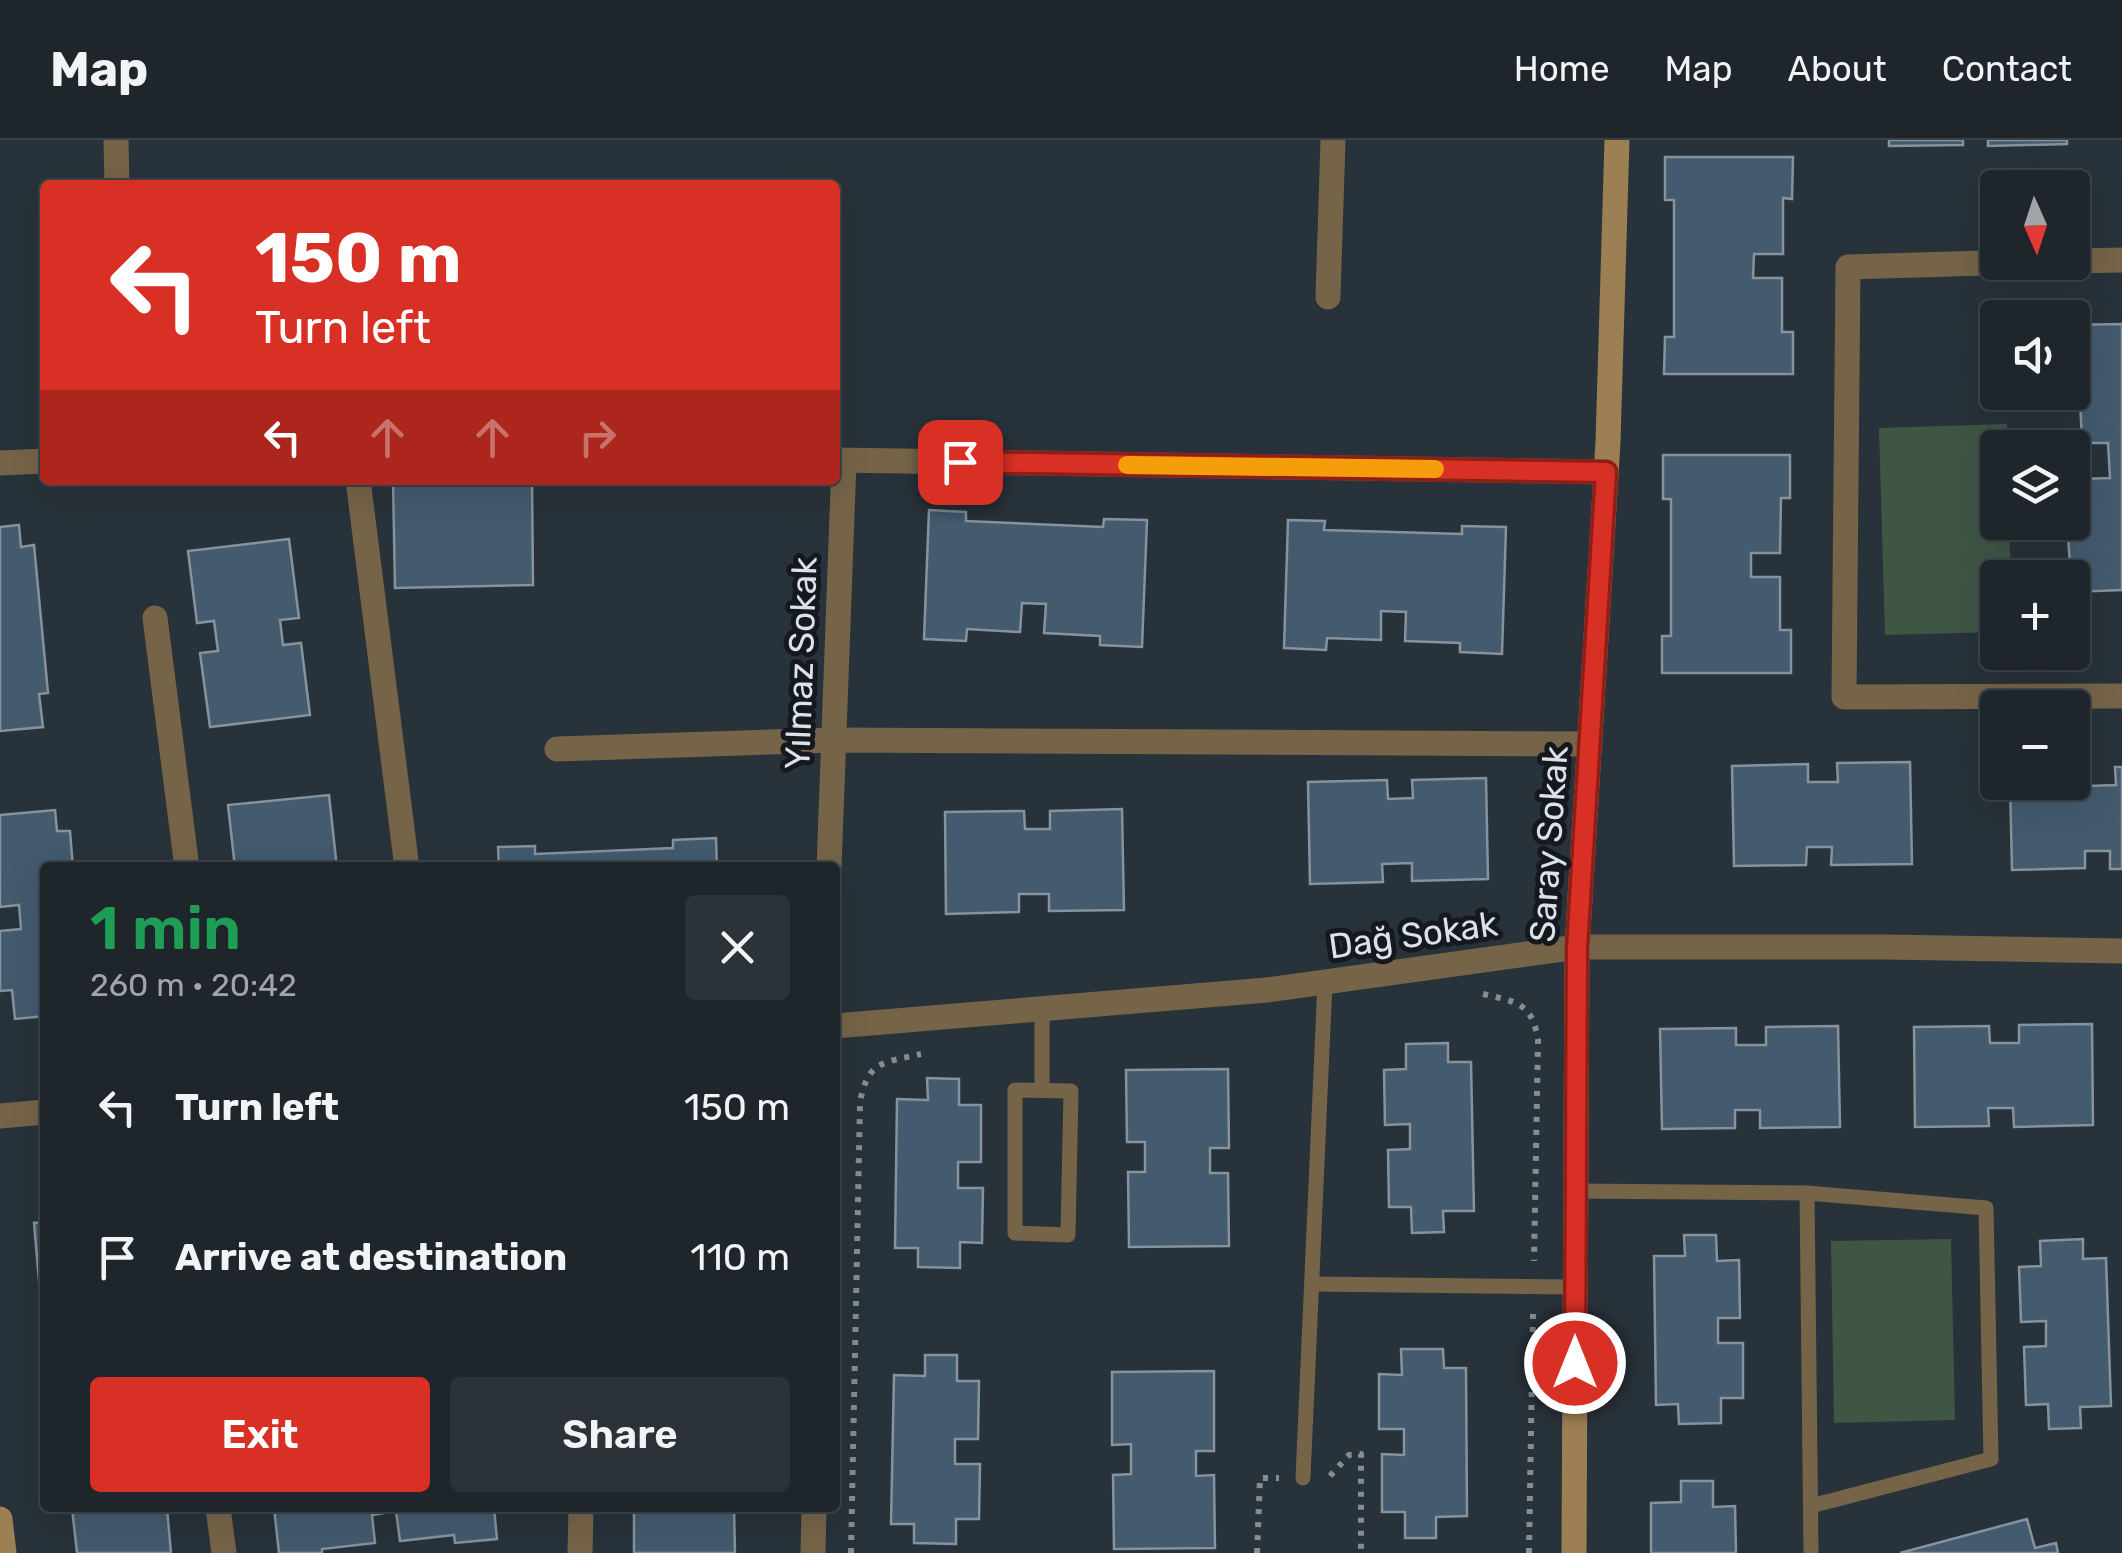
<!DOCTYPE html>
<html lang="en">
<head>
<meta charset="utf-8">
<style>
  body { margin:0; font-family:Rubik,sans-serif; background:#2b3238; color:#f1f3f6; height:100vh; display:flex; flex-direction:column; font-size:38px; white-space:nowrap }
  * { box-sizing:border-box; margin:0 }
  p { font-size:32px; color:#a1a5a9 }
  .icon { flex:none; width:55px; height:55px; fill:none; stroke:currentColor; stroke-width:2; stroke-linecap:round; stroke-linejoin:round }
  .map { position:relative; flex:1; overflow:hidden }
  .details { position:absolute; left:40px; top:722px; width:800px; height:650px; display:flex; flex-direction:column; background:#1e262c; border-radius:10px; box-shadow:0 10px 40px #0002,0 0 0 2px #3c4348 }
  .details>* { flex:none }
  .banner { position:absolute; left:40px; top:40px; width:800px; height:305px; border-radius:10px; box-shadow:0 10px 40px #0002,0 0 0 2px #3c4348; background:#d93025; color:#fff; overflow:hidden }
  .needle { width:65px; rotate:177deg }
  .buttons { position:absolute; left:1980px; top:30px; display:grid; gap:20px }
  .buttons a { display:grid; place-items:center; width:110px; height:110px; border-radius:10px; background:#1e262c; box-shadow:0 10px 40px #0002,0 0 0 2px #3c4348; font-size:50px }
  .pin { position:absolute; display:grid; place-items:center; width:85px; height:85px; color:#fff; margin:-42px; border-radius:20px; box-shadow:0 5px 15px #0006 }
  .me { position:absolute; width:110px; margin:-55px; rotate:0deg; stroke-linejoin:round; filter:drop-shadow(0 0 8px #0008) }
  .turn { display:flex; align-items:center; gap:35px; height:210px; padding:0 50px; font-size:45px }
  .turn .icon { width:130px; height:130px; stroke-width:2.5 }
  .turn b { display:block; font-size:70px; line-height:85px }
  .lanes { display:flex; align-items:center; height:95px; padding:0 50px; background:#0003; justify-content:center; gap:50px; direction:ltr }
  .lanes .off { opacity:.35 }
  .round { display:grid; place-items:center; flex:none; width:105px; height:105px; border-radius:10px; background:#2b3238 }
  .overview { display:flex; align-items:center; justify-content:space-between; height:170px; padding:0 50px }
  h1 { font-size:60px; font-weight:600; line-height:75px; color:#1e9e55 }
  .action { display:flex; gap:20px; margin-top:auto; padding:20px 50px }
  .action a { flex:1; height:115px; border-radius:10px; background:#d93025; color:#fff; font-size:40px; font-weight:600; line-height:115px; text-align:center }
  .action a+a { background:#2b3238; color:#f1f3f6 }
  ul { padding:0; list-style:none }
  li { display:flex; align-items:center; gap:30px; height:150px; padding:0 50px }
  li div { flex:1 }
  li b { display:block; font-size:38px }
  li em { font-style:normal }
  header { display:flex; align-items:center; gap:60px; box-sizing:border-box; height:140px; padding:0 50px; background:#1e262c; border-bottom:2px solid #3c4348 }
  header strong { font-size:48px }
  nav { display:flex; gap:55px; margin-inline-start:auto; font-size:35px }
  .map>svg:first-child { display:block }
  .green { fill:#3f5645 }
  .building { fill:#435a6f; stroke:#86929c; stroke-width:2.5 }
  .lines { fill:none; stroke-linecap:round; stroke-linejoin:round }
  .path { stroke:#848d93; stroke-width:6; stroke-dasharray:5 8; stroke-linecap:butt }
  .lane { stroke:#756448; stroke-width:15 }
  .street { stroke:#756448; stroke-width:25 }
  .secondary { stroke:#9c8053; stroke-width:25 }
  .route-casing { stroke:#8d1f18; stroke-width:25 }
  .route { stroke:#d93025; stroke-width:18 }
  .slow { stroke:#f59e0b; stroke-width:18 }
  .labels { text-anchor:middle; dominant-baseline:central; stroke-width:10; stroke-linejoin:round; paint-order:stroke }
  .street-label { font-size:35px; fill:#dbe2e7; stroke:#15191d }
</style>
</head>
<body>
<header>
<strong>Map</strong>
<nav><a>Home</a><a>Map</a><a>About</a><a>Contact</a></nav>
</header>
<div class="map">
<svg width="2122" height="1413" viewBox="0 0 2122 1413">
  <rect width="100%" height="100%" fill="#28323a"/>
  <!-- green -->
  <g class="green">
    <path d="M2007 284V307L1998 308V382L2009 383 2011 437 1998 438 1997 492 1885 495 1879 288Z"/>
    <path d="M1951 1099 1955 1280 1834 1283 1831 1101Z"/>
  </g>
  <!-- building -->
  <g class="building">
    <path d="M1889 0H1963V5L1889 6Z"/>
    <path d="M1988 0H2067V4L1988 6Z"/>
    <path d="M1665 17H1793L1792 59 1783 58V114H1754L1753 138H1782V192H1793V234H1664L1665 197H1674V60H1665Z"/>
    <path d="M2122 184V450L2072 452 2067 382H2072V376H2082L2081 339 2110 338 2108 303H2082L2080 256 2070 257 2072 185Z"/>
    <path d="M1663 315H1790V358H1781L1780 413H1751V437H1780V490H1791V533H1662V496H1671V359H1663Z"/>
    <path d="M393 340H532L533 445 395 448Z"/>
    <path d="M929 370 966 372V381L1103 387 1104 379 1147 380 1142 507 1100 505V496L1044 493 1046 464 1022 463 1020 492 967 489 966 501 924 499Z"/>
    <path d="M1288 380 1325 381 1324 390 1462 394V386L1506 387 1502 514 1460 512V503L1405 501 1406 472 1381 471V500L1327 498 1326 510 1284 508Z"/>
    <path d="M19 385 21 407 34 405 48 553 39 554 43 587 0 591V387Z"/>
    <path d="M289 399 299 478 280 480 283 505 301 503 310 575 210 587 200 513 218 511 214 481 197 483 188 411Z"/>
    <path d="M1910 622 1912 724 1831 725 1832 707H1807L1806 725 1734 726 1732 626 1808 624V642H1838L1837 623Z"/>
    <path d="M2115 627H2122V729H2110V711H2085V728L2012 730 2010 642H2072V628H2086V646L2116 645Z"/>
    <path d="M1486 638 1488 739 1412 741V723L1382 724 1383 742 1310 744 1308 642 1387 640 1388 659 1413 658 1412 640Z"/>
    <path d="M329 655 337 728H235L228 665Z"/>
    <path d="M1122 669 1124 770 1049 771V754H1019V772L946 774 945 672 1024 671 1025 689H1050V671Z"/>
    <path d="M55 670 57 691H70L73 728H45V876L15 879 12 850 0 851V791L21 789 19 765 0 767V675Z"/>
    <path d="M716 698 717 728H499L498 707 535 706V714L673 708V700Z"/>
    <path d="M2092 884 2093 985 2014 987 2013 968H1988L1989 986 1915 987 1914 887 1989 886 1990 903H2019V885Z"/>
    <path d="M1838 886 1840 987 1760 988V970H1735V988L1662 989 1660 889 1736 888V905H1766V887Z"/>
    <path d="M1448 903V922H1471L1474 1071H1443L1444 1092 1412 1093 1411 1067H1389L1388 1010 1410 1009V984L1385 985 1384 930 1406 929V904Z"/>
    <path d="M1228 929 1229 1008H1210V1033H1228L1229 1106 1129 1107 1128 1032H1145V1002H1127L1126 930Z"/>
    <path d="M927 938 959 939V965H981V1022H958V1048H983L982 1103 960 1102V1128L918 1127V1108H895L897 959 928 960Z"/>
    <path d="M45 1082V1140L39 1141 34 1083Z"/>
    <path d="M1684 1095H1716L1717 1121 1739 1120 1740 1178H1718V1203H1743V1258H1721V1283L1679 1284 1678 1264 1656 1265 1654 1116H1685Z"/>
    <path d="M2083 1099V1119L2106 1118 2111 1266 2080 1267 2081 1288 2049 1289 2048 1264 2026 1265 2024 1207 2046 1206V1181L2021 1182 2019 1127 2041 1126 2040 1101Z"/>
    <path d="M1401 1209H1443L1444 1228H1466L1467 1376 1436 1377V1398H1405V1372H1382V1314L1404 1315V1289H1379V1234L1402 1235Z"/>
    <path d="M925 1215H957V1241H979L978 1299H955V1324H980L979 1379H956V1404L914 1403V1384H891L894 1235 925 1236Z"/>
    <path d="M1214 1231V1311H1196V1336L1214 1335 1215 1408 1114 1409 1113 1335 1131 1334V1304L1112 1305V1232Z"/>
    <path d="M1681 1341H1713V1367L1735 1366 1736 1413H1651V1363L1681 1362Z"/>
    <path d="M72 1368H167L171 1413H77Z"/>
    <path d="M274 1368H494L497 1399 455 1403 454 1395 400 1401 396 1371 372 1375 375 1403 322 1409V1413H279Z"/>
    <path d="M634 1368H734L735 1413H634Z"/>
    <path d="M2027 1379 2035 1408 2056 1403 2058 1413H1900Z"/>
  </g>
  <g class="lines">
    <!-- path -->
    <g class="path">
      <path d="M1483 854C1516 862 1532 862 1538 900L1534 1121"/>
      <path d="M1330 1336 1349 1315 1361 1314V1413"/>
      <path d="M851 1413 860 962C868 920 883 923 921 914"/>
      <path d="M1257 1413 1260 1338H1279"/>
      <path d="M1529 1413 1533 1174"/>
    </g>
    <!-- lane -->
    <g class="lane">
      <path d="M1042 869V950"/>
      <path d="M1015 950 1071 951 1068 1095 1015 1093Z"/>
      <path d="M1575 1051 1807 1053 1986 1068 1991 1319 1811 1366"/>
      <path d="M1807 1053 1811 1413"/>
      <path d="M1312 1144 1575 1147"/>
      <path d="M1303 1338 1325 842"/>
    </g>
    <!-- street -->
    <g class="street">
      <path d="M116 0 117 45"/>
      <path d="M2072 121 2122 120"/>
      <path d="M2020 122 1848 127 1844 557 2122 556"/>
      <path d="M1328 157 1333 0"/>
      <path d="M835 320 1606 332"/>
      <path d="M0 323 45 321"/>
      <path d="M358 340 407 728"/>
      <path d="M155 478 187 728"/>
      <path d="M557 609 834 600 1590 604"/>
      <path d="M829 728 844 321"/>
      <path d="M835 886 1267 850 1577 807H1886L2122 811"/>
      <path d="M0 976 45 972"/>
      <path d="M218 1368 224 1413"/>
      <path d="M580 1413 581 1368"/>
      <path d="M813 1413 814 1368"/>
    </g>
    <!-- secondary -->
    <g class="secondary">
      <path d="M0 1379 4 1413"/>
      <path d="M1574 1413 1577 807 1608 302 1617 0"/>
    </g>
  </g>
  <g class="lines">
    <defs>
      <path id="route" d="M960 322 1606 332 1577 808 1575 1223"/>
    </defs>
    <!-- route casing -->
    <use href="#route" class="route-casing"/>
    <!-- route -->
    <use href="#route" class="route"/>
    <!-- slow -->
    <path class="slow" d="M1127 325 1435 329"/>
  </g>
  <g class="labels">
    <!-- street labels -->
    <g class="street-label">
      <text transform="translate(801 523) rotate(-88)">Yılmaz Sokak</text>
      <text transform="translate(1549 704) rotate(-86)">Saray Sokak</text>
      <text transform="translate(1413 795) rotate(-8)">Dağ Sokak</text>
    </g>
  </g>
</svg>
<div class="buttons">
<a><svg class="needle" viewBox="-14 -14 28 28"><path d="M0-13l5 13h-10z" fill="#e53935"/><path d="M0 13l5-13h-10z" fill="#a1a5a9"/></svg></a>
<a><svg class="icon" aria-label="sound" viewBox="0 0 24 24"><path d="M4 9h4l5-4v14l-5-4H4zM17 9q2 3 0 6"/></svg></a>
<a><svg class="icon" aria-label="layers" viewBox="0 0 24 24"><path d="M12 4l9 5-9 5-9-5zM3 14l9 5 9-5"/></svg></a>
<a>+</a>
<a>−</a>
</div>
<div class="pin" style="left:960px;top:322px;background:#d93025"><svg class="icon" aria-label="arrive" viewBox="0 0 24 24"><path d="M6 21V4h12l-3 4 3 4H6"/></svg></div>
<svg class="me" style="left:1575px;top:1223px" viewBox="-20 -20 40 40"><circle r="17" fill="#d93025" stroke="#fff" stroke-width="3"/><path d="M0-11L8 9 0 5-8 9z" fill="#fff"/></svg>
<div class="banner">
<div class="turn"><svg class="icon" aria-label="left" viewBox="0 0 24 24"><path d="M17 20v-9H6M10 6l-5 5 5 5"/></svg><div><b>150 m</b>Turn left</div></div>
<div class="lanes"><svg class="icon" aria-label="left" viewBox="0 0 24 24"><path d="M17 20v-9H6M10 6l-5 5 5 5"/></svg><svg class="icon off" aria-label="ahead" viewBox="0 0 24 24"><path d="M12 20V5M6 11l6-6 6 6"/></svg><svg class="icon off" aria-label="ahead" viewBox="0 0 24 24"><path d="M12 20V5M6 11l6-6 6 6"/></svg><svg class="icon off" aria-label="right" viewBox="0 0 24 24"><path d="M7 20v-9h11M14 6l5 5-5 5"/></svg></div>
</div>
<section class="details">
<div class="overview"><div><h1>1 min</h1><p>260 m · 20:42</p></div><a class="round"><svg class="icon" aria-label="close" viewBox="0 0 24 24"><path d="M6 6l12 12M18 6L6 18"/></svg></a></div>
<ul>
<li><svg class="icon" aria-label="left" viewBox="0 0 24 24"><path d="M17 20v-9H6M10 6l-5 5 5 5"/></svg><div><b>Turn left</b></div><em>150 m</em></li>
<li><svg class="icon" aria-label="arrive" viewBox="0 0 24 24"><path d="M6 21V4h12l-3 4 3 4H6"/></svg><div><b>Arrive at destination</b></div><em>110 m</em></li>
</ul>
<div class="action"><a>Exit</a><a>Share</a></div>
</section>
</div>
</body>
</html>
